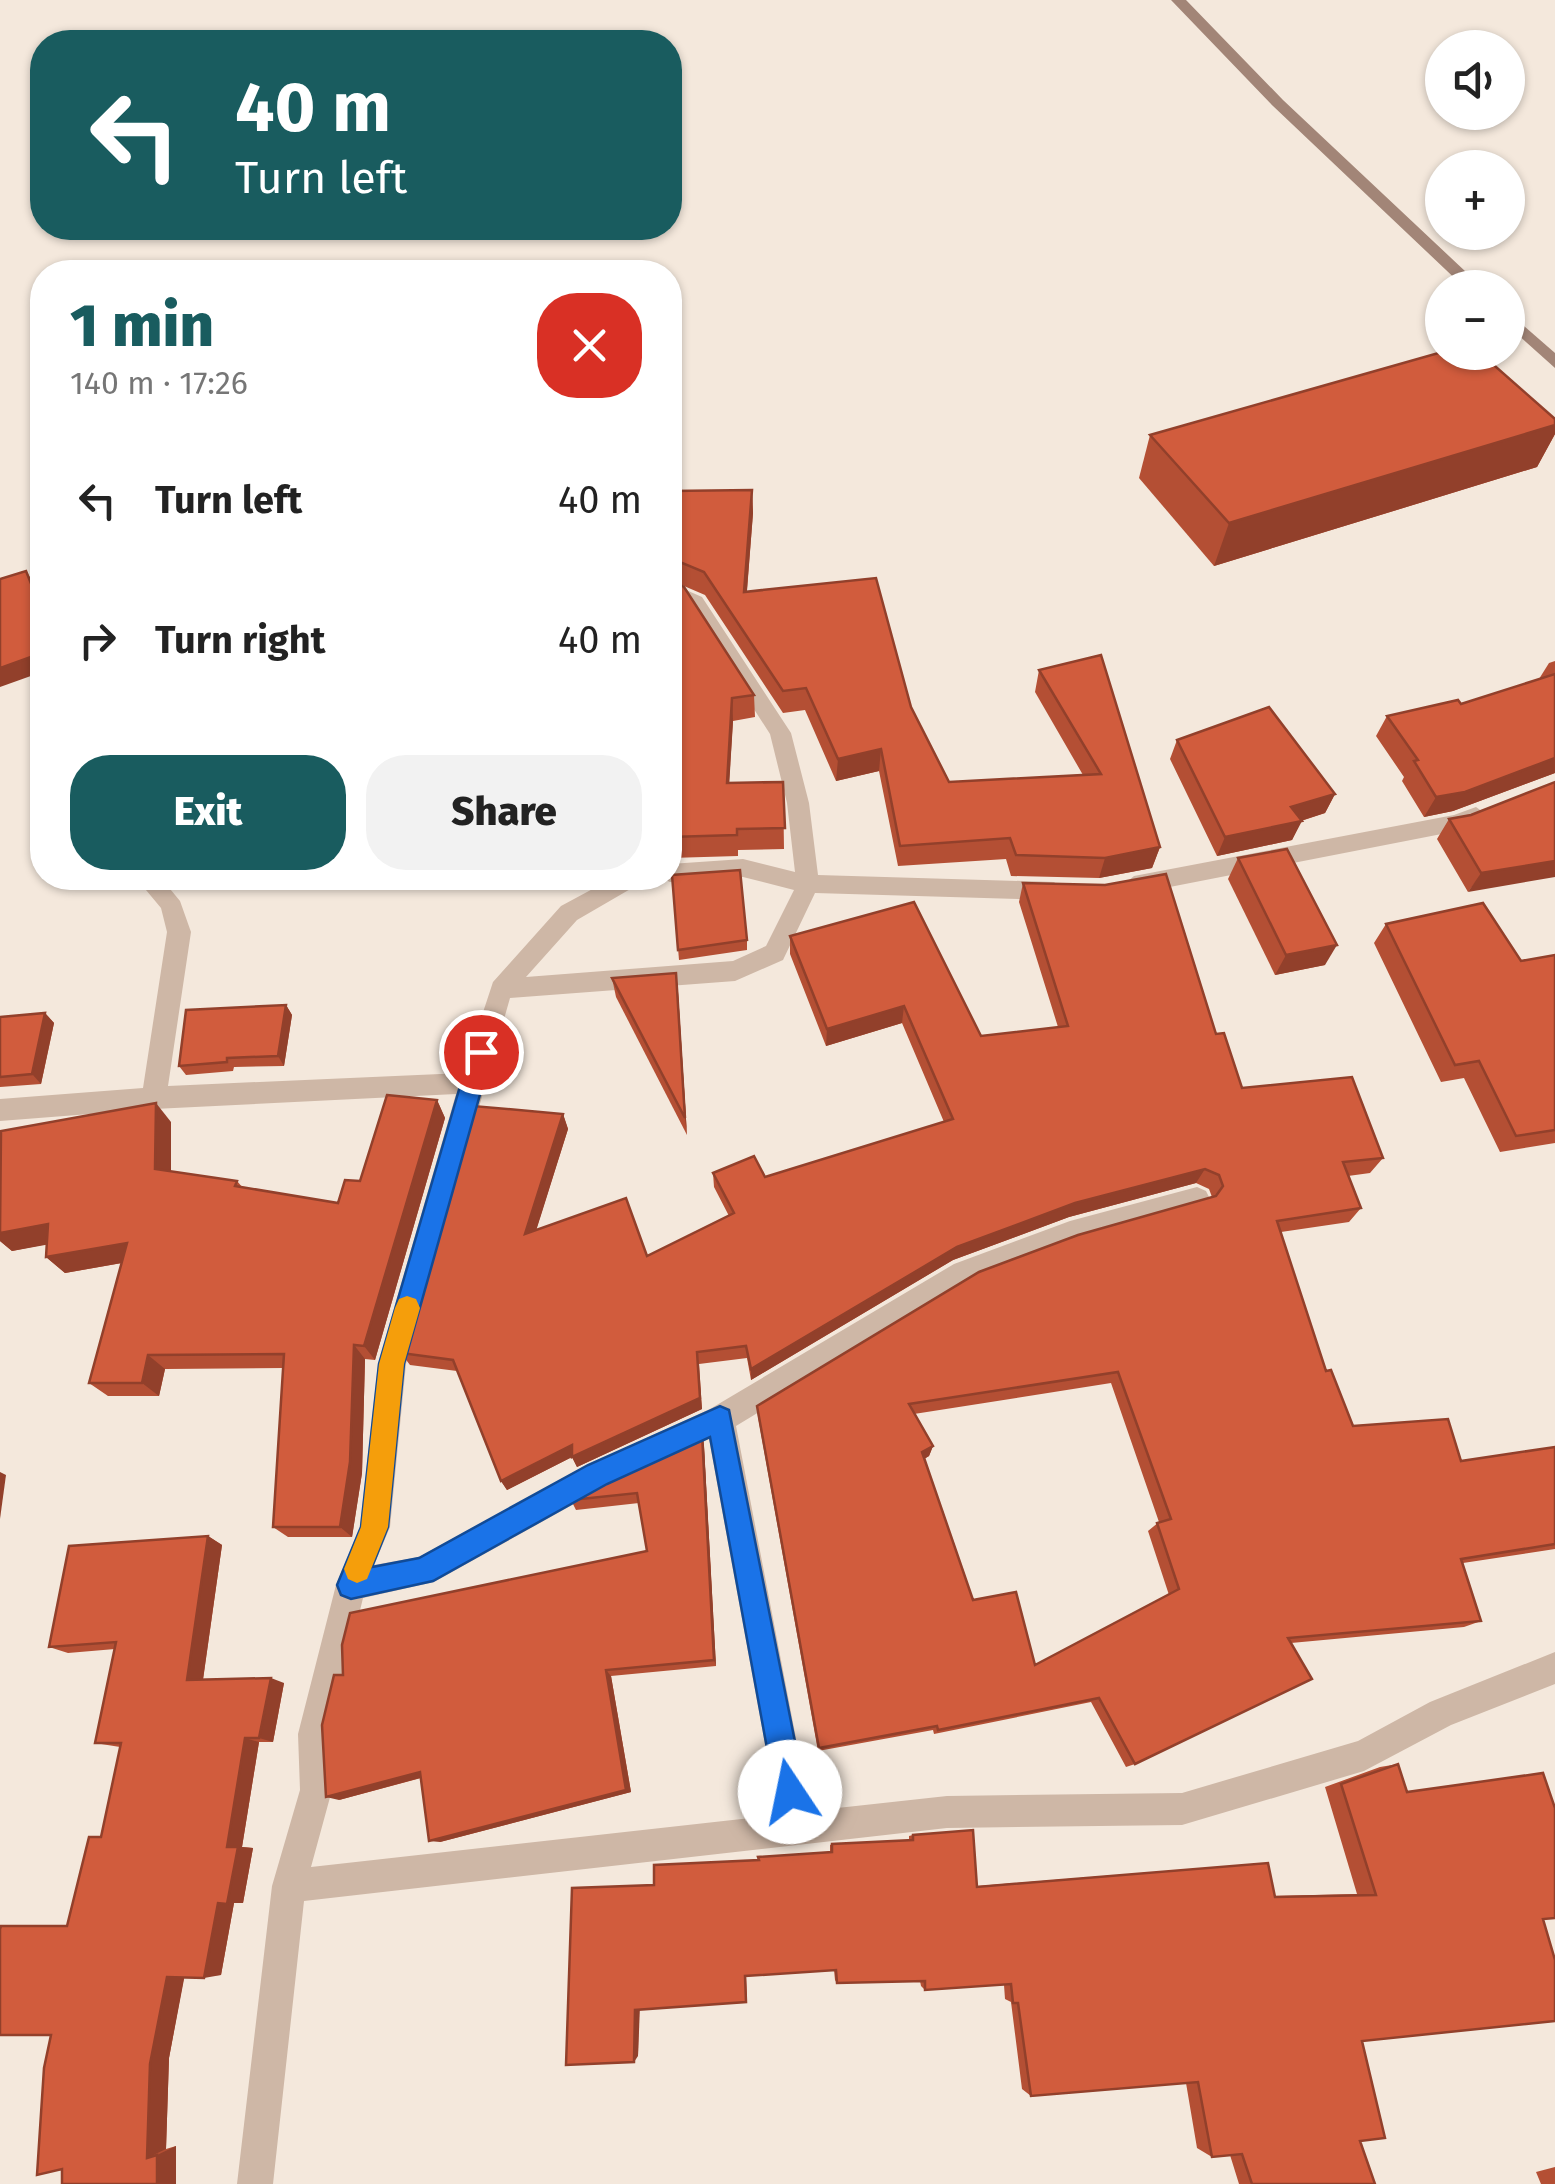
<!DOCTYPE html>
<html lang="en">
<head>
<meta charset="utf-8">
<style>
  body { margin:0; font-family:"Fira Sans",sans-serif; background:#f2f2f2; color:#222; height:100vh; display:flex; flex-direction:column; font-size:38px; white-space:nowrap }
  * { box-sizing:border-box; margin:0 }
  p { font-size:32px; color:#767676 }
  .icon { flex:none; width:55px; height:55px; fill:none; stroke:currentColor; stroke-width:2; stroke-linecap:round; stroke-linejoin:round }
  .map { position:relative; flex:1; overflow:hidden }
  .side { position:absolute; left:30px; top:260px; width:652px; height:630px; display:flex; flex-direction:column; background:#fff; border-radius:40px; box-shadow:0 2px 8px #0004 }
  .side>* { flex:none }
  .top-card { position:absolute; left:30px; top:30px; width:652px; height:210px; border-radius:40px; box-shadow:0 2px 8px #0004; background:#195c5f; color:#fff; overflow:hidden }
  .buttons { position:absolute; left:1425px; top:30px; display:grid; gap:20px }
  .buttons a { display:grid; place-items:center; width:100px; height:100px; border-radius:50%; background:#fff; box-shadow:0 2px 8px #0004; font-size:50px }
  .pin { position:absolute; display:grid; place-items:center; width:85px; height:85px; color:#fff; margin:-42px; border:5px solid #fff; border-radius:50%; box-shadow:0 2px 10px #0007 }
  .me { position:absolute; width:110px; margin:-55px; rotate:349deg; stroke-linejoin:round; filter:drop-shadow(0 0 8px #0008) }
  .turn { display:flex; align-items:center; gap:35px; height:210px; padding:0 40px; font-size:45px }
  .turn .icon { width:130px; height:130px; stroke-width:2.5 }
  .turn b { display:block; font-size:70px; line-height:85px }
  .round { display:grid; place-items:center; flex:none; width:105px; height:105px; border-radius:40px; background:#f2f2f2 }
  .head { display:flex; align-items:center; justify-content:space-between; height:170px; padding:0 40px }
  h1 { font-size:60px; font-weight:800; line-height:75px; color:#195c5f }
  .cta { display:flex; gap:20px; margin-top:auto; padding:20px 40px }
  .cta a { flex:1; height:115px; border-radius:40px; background:#195c5f; color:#fff; font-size:40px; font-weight:800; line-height:115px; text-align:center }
  .cta a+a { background:#f2f2f2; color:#222 }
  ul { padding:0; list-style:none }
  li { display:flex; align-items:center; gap:30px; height:140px; padding:0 40px }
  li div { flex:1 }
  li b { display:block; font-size:38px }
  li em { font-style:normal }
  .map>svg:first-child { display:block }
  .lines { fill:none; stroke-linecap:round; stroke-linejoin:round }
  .street { fill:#ceb7a6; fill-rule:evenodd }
  .secondary { fill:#a28577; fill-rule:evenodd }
  .wall { fill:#b44f34; fill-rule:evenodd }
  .shaded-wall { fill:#92402b }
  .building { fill:#d15c3d; stroke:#92402b; stroke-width:2.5; fill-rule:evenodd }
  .route { fill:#1a73e8; stroke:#114b97; stroke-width:2.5 }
  .slow { fill:#f59e0b }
</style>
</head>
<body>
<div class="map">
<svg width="1555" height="2184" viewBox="0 0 1555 2184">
  <rect width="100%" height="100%" fill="#f4e8dc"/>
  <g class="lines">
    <!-- street -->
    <g class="street">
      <path d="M670 583 702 597 791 733 809 803 818 875 1054 882 1065 891 1054 900 815 893 783 960 735 981 510 998 406 1364 390 1527 374 1565 419 1557 588 1465 710 1409 954 1264 1070 1221 1197 1187 1206 1191 1210 1199 1206 1207 1070 1245 973 1282 736 1426 810 1811 947 1796 1182 1793 1358 1741 1430 1702 1555 1652V1684L1451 1725 1364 1771 1182 1825 947 1828 304 1901 273 2184H237L272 1886 300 1790 298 1734 336 1585 360 1527 378 1364 456 1094 154 1109 0 1121V1099L143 1088 167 932 161 908 136 878H161L180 901 191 932 168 1086 463 1073 493 982 561 906 613 878H642L639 884 577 920 526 977 733 961 766 946 794 890 743 877 670 882 661 878H670V864L743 859 795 872 787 803 770 734 688 607 670 598ZM709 1439 778 1815 311 1867 332 1790 330 1734 363 1598 434 1582 608 1485Z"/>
      <path d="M1476 807 1487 815 1484 821 1457 831 1134 894 1123 885 1134 876 1454 815Z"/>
    </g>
    <!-- secondary -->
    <g class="secondary">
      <path d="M1171 0H1186L1283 100 1483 288H1465L1273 106Z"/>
      <path d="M1508 312 1555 353V368L1508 326Z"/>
    </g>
  </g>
  <!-- wall -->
  <g class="wall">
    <path d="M1555 419V434L1537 467 1214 566 1139 478 1150 435Z"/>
    <path d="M752 490 753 513 747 591 911 707 949 782 1083 775 1035 692 1039 670 1160 847 1152 868 1099 878 1011 876 1006 859 898 866 879 771 836 781 805 710 783 713 705 595 670 580V491Z"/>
    <path d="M670 580 754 695 755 717 733 721 729 783 783 782 784 849 738 850V856L670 858Z"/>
    <path d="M1555 661V773L1453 811 1424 817 1402 781 1404 777 1376 736 1387 716 1461 704 1539 679 1549 663Z"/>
    <path d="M1177 740 1335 794 1325 813 1301 821 1292 840 1217 856 1170 759Z"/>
    <path d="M1555 782 1468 892 1437 839 1449 819 1471 815Z"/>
    <path d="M1238 858 1325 965 1275 975 1228 879Z"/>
    <path d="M672 875 747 940V950L679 960Z"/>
    <path d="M1023 883 1216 1034 1242 1088 1383 1158 1370 1173 1348 1176 1361 1208 1349 1222 1281 1232 1326 1371 1353 1426 1461 1461 1555 1447V1549L1463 1563 1481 1621 1464 1627 1291 1643 1135 1764 1126 1767 1091 1702 934 1734 933 1730 818 1751 758 1417 757 1406 1212 1197 1209 1189 1196 1183 1069 1217 953 1260 751 1380 747 1358 699 1364 702 1409 577 1467 572 1457 507 1490 501 1481 457 1371 410 1365 401 1353 563 1114 568 1129 536 1230 647 1256 729 1216 714 1187 713 1173 765 1177 944 1122 902 1023 826 1046 790 954V936L981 1036 1058 1027 1019 902ZM1111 1383 1159 1522 1148 1531 1169 1595 1035 1665 973 1600 924 1459 929 1456 933 1446 914 1414Z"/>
    <path d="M1386 924 1521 961 1555 955V1143L1500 1152 1464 1078 1441 1082 1374 943Z"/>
    <path d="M676 973 678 992 687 1135 616 997 612 978Z"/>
    <path d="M286 1005 292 1015 284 1066 234 1067 233 1071 186 1075 179 1066Z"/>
    <path d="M45 1013 54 1023 41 1084 0 1087V1017Z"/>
    <path d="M437 1100 445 1118 375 1360 365 1359 362 1473 352 1537H288L273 1527 283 1368 165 1369 159 1396H108L89 1383 122 1263 65 1273 46 1257 47 1244 12 1251 0 1241V1146L171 1122V1171L237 1181 243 1188 338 1203Z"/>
    <path d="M702 1434 704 1446 716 1666 611 1676 631 1792 440 1842 421 1778 339 1800 647 1551 639 1503 576 1510 571 1500Z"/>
    <path d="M208 1536 222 1545 203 1680 284 1683 273 1742H259L242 1847 253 1848 243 1903H234L221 1975 184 1977 169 2058 166 2149 176 2146V2184L62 2169 51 2035 1 1926 68 1925 101 1837 120 1747 95 1743 115 1649 68 1653 49 1647Z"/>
    <path d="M1398 1764 1407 1792 1543 1919 1362 2041 1360 2141 1375 2184H1239L1230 2155 1212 2157 1197 2148 1186 2083 1031 2096 1022 2089 1011 2002 1005 1999 1004 1985 925 1990 921 1986 920 1981 837 1983 835 1980 834 1970 746 1976 747 1998 639 2010 638 2056 566 2065 759 1860 830 1852V1845L832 1844 909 1840V1836L913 1835 977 1886 1268 1863 1274 1896 1357 1894 1325 1787 1380 1767Z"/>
    <path d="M1555 2167V2184H1541L1536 2172Z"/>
  </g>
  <!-- shaded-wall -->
  <g class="shaded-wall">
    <path d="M1555 425V434L1537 467 1214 566 1229 523Z"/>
    <path d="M752 490 753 513 745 614 744 592Z"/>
    <path d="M26 571 36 587 42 604V611Z"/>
    <path d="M42 653V672L0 687V668Z"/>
    <path d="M732 698 733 721 728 804 727 783Z"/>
    <path d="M881 749 879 771 836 781 838 759Z"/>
    <path d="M1555 758V773L1453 811 1424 817 1436 797Z"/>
    <path d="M1335 794 1325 813 1294 823 1302 821 1292 840 1217 856 1225 837 1291 807Z"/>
    <path d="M1160 847 1152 868 1099 878 1105 858Z"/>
    <path d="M1555 861V877L1468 892 1481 873Z"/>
    <path d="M1337 945 1325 965 1275 975 1286 955Z"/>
    <path d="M676 973 678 992 687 1135 685 1118Z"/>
    <path d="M286 1005 292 1015 284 1066 278 1056Z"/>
    <path d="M904 1006 902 1023 826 1046 827 1029Z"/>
    <path d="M45 1013 54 1023 41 1084 32 1074Z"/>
    <path d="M437 1100 445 1118 375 1360 364 1346Z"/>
    <path d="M156 1103 171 1122V1186L155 1169Z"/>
    <path d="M563 1114 568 1129 531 1247 525 1234Z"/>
    <path d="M1205 1169 1196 1183 1069 1217 953 1260 751 1380V1369L957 1247 1075 1203Z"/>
    <path d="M48 1224 67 1241 12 1251 0 1241V1233Z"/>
    <path d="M127 1243 144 1259 65 1273 46 1257Z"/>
    <path d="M354 1345 365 1359 362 1473 352 1537 340 1527Z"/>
    <path d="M697 1352 702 1409 577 1467 572 1457 507 1490 501 1481Z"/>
    <path d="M148 1355 165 1369 159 1396 142 1383Z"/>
    <path d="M702 1434 704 1446 716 1666 714 1660Z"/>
    <path d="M933 1446 929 1456 919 1462 922 1452Z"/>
    <path d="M0 1472 6 1475 0 1519Z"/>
    <path d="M208 1536 222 1545 202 1686 187 1680Z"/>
    <path d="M606 1670 611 1676 631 1792 440 1842 429 1841Z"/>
    <path d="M271 1678 284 1683 273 1742 259 1738Z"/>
    <path d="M245 1738 259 1742 242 1847 253 1848 243 1903H234L221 1975 204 1978Z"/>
    <path d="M420 1772 431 1775 339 1800 326 1797Z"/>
    <path d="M185 1974 169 2058 166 2149 147 2158 150 2064 167 1977Z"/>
    <path d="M640 2006 638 2056 634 2062 635 2010Z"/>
    <path d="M176 2146V2184H157V2155Z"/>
  </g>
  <!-- building -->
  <g class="building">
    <path d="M1442 352H1479L1555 419V425L1229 523 1150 435Z"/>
    <path d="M752 490 744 592 876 578 911 707 949 782 1101 774 1039 670 1101 655 1160 847 1105 858 1016 855 1010 838 900 846 881 749 838 759 806 688 783 691 704 572 670 558V491Z"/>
    <path d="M26 571 42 611V653L0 668V579Z"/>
    <path d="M670 580 684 587 754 695 732 698 727 783 783 782 785 828 737 829V835L670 837Z"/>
    <path d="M1555 674V758L1465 792 1436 797 1414 761 1418 760 1387 716 1458 700 1461 704Z"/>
    <path d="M1269 707 1335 794 1291 807 1302 821 1225 837 1177 740Z"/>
    <path d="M1555 782V861L1481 873 1449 819 1471 815Z"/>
    <path d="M1287 849 1337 945 1286 955 1238 858Z"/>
    <path d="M740 870 747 940 678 950 672 875Z"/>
    <path d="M1166 874 1216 1034 1224 1033 1242 1088 1352 1077 1383 1158 1343 1162 1361 1208 1277 1221 1326 1371 1331 1370 1353 1426 1448 1419 1461 1461 1555 1447V1544L1461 1559 1481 1621 1288 1638 1312 1679 1135 1764 1099 1698 938 1730 937 1726 819 1748 757 1406 979 1272 1078 1235 1216 1196 1223 1186 1219 1175 1205 1169 1075 1203 957 1247 751 1369 746 1346 697 1352 700 1398 572 1457V1445L501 1481 453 1360 401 1353 473 1106 563 1114 525 1234 626 1198 647 1256 734 1213 713 1173 754 1156 765 1177 953 1119 904 1006 827 1029 790 936 914 902 981 1036 1068 1026 1023 883 1105 885ZM1118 1372 1171 1519 1157 1523 1179 1589 1035 1665 1016 1592 973 1600 922 1452 933 1446 909 1404Z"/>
    <path d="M1483 903 1521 961 1555 955V1130L1516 1136 1479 1061 1455 1065 1386 924Z"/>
    <path d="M676 973 685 1118 612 978Z"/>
    <path d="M286 1005 278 1056 227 1058V1062L179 1066 186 1010Z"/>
    <path d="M45 1013 32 1074 0 1077V1017Z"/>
    <path d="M387 1095 437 1100 364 1346 354 1345 350 1462 340 1527H273L284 1354 148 1355 142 1383H89L127 1243 46 1257 48 1224 0 1233 1 1131 156 1103 155 1169 237 1181 235 1186 338 1203 345 1180 360 1181Z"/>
    <path d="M702 1434 714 1660 606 1670 626 1790 429 1841 420 1772 326 1797 322 1725 334 1675H343L342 1645 350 1613 647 1551 637 1493 571 1500 605 1478Z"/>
    <path d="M208 1536 187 1680 271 1678 259 1738H245L227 1847H238L227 1904 218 1903 204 1978 167 1977 150 2064 147 2158 157 2155V2184H62V2169L37 2175 44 2068 51 2035H0V1929L1 1926H67L89 1837H101L121 1743H95L116 1642 49 1647 69 1546Z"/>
    <path d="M1398 1764 1407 1792 1543 1773 1555 1808V1918L1543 1919 1555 1960V2021L1362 2041 1385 2138 1360 2141 1375 2184H1252L1242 2154 1212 2157 1198 2082 1031 2096 1018 2003H1013L1011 1984 925 1990V1981L837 1983 836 1970 745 1976 746 2002 635 2010 634 2062 566 2065 572 1888 654 1885V1865L759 1860 758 1857 832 1852V1844L913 1840V1835L973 1830 977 1887 1268 1863 1275 1897 1376 1895 1341 1784Z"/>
  </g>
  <!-- route -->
  <path class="route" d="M481 1042 489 1045 492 1052 404 1364 388 1527 372 1567 419 1558 588 1465 720 1406 729 1410 805 1792 801 1802 790 1807 780 1802 775 1792 710 1437 607 1484 433 1581 351 1599 341 1595 337 1585 361 1527 379 1364 470 1052 473 1045Z"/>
  <!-- slow -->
  <path class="slow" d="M407 1296 416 1299 420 1308 404 1364 388 1527 367 1579 357 1583 348 1579 344 1569 361 1527 379 1364 395 1308 399 1299Z"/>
</svg>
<div class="buttons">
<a><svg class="icon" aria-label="sound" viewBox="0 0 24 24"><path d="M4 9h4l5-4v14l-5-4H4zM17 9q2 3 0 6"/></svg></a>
<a>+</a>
<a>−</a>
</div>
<div class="pin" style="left:481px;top:1052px;background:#d93025"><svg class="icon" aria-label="arrive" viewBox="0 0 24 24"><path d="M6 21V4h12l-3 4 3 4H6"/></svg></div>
<svg class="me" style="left:790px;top:1792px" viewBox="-20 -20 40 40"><circle r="19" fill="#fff"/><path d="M0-13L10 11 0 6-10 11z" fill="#1a73e8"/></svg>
<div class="top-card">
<div class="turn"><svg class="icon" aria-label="left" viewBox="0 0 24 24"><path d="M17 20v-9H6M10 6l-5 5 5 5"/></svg><div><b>40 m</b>Turn left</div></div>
</div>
<section class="side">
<div class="head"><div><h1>1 min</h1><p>140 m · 17:26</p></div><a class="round" style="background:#d93025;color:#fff"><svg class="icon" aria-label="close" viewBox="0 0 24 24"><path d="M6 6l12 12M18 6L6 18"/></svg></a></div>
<ul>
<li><svg class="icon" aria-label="left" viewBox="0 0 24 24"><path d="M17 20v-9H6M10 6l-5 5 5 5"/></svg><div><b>Turn left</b></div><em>40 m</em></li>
<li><svg class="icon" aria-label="right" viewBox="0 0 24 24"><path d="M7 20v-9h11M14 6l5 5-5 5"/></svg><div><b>Turn right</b></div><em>40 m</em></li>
</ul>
<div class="cta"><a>Exit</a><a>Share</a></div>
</section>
</div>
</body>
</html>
